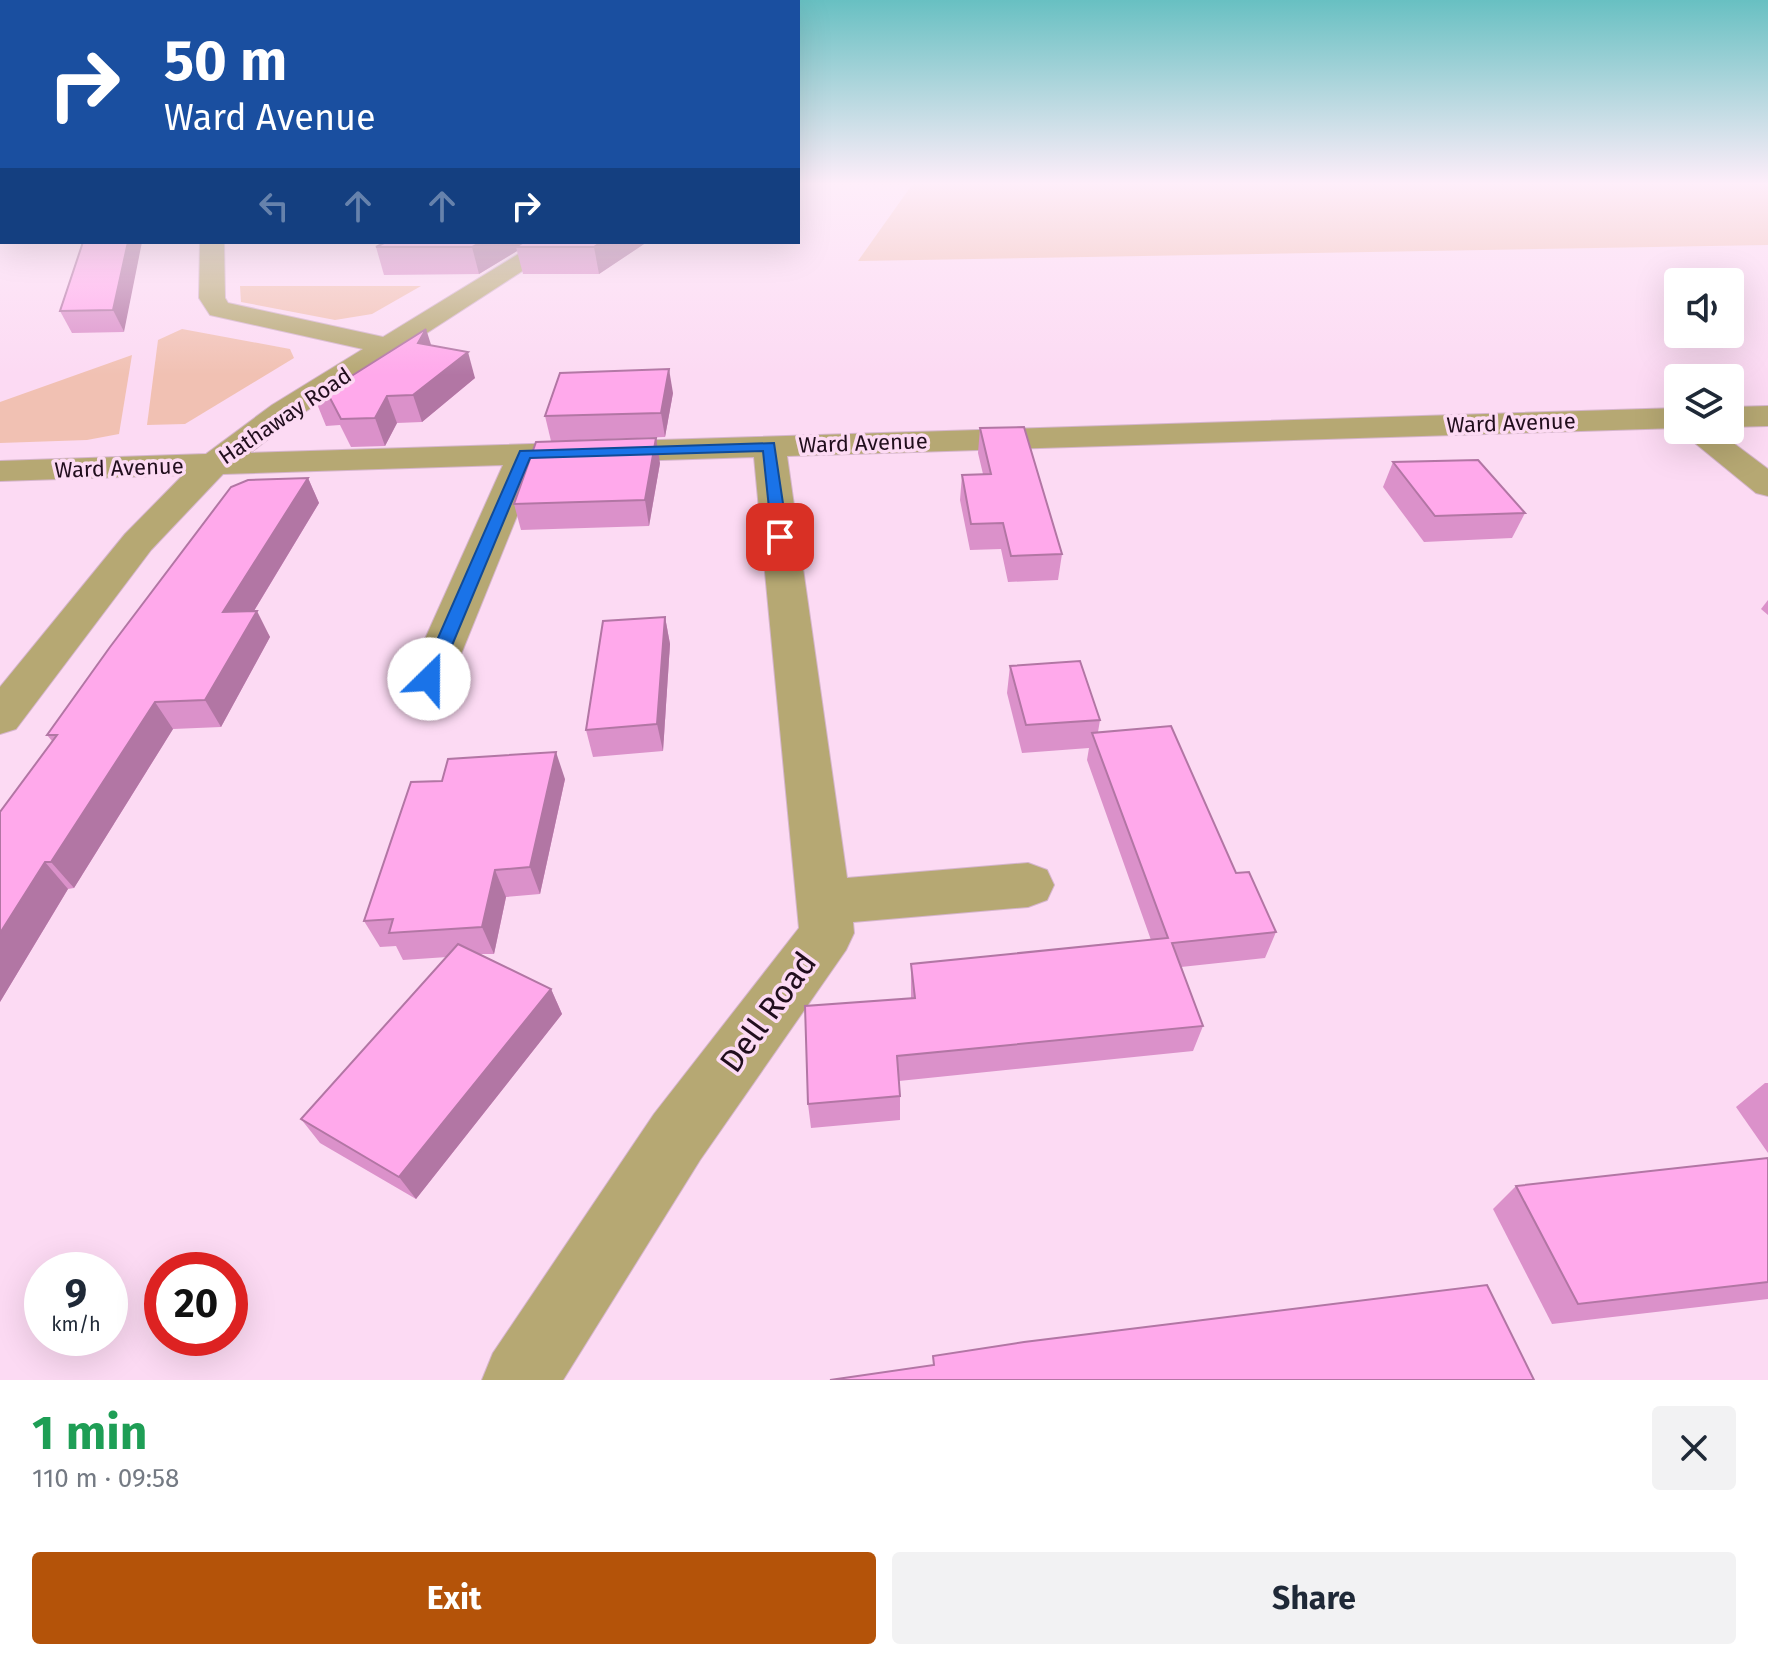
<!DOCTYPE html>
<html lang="en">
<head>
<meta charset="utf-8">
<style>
  body { margin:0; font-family:"Fira Sans",sans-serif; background:#f2f2f3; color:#1f2937; height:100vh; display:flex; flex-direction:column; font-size:30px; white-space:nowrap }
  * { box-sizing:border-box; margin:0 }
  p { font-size:26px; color:#747a83 }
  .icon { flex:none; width:44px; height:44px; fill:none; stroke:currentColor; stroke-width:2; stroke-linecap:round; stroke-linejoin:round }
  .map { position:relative; height:1380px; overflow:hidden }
  .drawer { display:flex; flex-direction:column; background:#fff; flex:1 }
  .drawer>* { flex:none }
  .top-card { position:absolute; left:0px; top:0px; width:800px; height:244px; box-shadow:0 8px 32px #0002; background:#1a4fa0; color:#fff; overflow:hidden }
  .buttons { position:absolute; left:1664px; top:268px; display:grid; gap:16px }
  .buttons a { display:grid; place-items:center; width:80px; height:80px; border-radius:8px; background:#fff; box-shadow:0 8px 32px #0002; font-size:40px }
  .speed { position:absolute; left:24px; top:1252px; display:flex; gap:16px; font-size:40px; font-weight:700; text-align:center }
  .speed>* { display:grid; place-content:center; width:104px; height:104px; border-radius:50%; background:#fff; box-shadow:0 8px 32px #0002; line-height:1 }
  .speed small { font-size:20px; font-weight:400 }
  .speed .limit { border:12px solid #d22; background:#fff; color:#111 }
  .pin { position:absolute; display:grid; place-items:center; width:68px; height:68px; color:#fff; margin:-34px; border-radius:16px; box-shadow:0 4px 12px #0006 }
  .me { position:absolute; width:88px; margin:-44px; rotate:23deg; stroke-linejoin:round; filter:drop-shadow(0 0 6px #0008) }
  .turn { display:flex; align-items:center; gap:28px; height:168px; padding:0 32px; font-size:36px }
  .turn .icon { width:104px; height:104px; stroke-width:2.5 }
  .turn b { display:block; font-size:56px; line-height:68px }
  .lanes { display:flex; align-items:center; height:76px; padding:0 32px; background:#0003; justify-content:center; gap:40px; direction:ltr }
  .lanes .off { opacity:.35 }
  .round { display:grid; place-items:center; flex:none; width:84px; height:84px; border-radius:8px; background:#f2f2f3 }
  .headline { display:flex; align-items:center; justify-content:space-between; height:136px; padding:0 32px }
  h1 { font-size:48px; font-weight:700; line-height:60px; color:#1e9e55 }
  .cta { display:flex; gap:16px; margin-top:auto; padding:16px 32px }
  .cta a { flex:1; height:92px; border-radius:8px; background:#b45309; color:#fff; font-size:32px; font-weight:700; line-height:92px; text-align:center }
  .cta a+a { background:#f2f2f3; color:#1f2937 }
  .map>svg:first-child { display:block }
  .green { fill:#f1c1b3 }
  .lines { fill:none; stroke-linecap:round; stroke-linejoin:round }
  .minor-casing { stroke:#d5b5cc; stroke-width:2 }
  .minor { fill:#b6a873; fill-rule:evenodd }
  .wall { fill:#db91ca }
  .shaded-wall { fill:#b276a4 }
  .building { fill:#ffa9eb; stroke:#b276a4; stroke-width:2 }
  .route { fill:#1a73e8; stroke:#114b97; stroke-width:2 }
  .labels { text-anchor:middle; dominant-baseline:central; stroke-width:7; stroke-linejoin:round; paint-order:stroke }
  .far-street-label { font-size:22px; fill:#210e1d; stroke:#fcdaf3 }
  .near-street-label { font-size:32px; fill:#210e1d; stroke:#fcdaf3 }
</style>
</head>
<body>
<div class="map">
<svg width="1768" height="1380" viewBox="0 0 1768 1380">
  <rect width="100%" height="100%" fill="#fcdaf3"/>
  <!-- green -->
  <g class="green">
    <path d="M914 182H1768V245L858 261Z"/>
    <path d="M240 286H421L372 314 335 320 241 302Z"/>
    <path d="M182 329 290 349 294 358 185 424 147 425 158 340Z"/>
    <path d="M132 355 119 434 87 440 0 443V402Z"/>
  </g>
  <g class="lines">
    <defs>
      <g id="minor">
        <path d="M200 242H224L225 298 228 303 383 337 538 242H567L294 419 250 453 1678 408V428L787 456 847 878 1028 863 1047 870 1054 885 1047 900 1028 907 853 922 854 933 846 950 700 1160 563 1380H482L493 1353 654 1114 799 928 754 457 538 464 451 679 444 689 429 694 414 689 407 679 503 465 223 474 151 550 16 729 0 734V687L125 534 183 475 0 481V461L206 454 272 405 363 349 210 315 199 298Z"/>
        <path d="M1768 406V426L1730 427V407Z"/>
        <path d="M1679 430H1716L1768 469V496L1756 493Z"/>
      </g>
    </defs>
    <!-- minor casing -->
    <use href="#minor" class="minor-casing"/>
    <!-- minor -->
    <use href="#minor" class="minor"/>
  </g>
  <!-- wall -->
  <g class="wall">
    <path d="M83 242 124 332 72 333 60 311Z"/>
    <path d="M386 242H647L599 274H523L517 251 479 274 384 275 376 247Z"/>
    <path d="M431 346 475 378 422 422 397 423 385 446 351 447 340 425 326 426 315 399Z"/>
    <path d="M673 393 665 437 551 441 545 416Z"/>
    <path d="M980 428 1062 554 1058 580 1008 582 1001 549 970 550 960 500 962 475 983 474 978 453Z"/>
    <path d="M1393 462 1525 513 1512 538 1424 542 1383 487Z"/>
    <path d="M660 463 649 526 521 530 514 504Z"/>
    <path d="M308 478 319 503 254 611 270 637 221 727 173 729 74 888 68 889 0 1002 52 741 47 735Z"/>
    <path d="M1768 600V615L1761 609Z"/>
    <path d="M665 617 670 644 663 751 593 757 586 730Z"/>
    <path d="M1010 666 1100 720 1098 732 1236 873 1276 932 1265 958 1181 967 1203 1026 1193 1051 899 1081 900 1096V1120L811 1128 808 1104 911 998V964L1151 940 1087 760 1089 748 1022 753 1007 693Z"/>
    <path d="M565 779 540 894 506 897 494 954H480L551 989 562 1014 416 1199 320 1143 301 1119 447 957 403 960 396 946 380 947 364 921Z"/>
    <path d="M1765 1083H1768V1153L1736 1107Z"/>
    <path d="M1768 1158V1299L1552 1324 1493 1209 1516 1186Z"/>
  </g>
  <!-- shaded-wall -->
  <g class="shaded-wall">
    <path d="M128 242H142L124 332 113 310Z"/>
    <path d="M481 242H533L516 247 517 251 479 274 472 247Z"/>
    <path d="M601 242H647L599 274 594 247Z"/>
    <path d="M426 329 434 354 418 343Z"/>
    <path d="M468 352 475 378 422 422 413 395Z"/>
    <path d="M669 369 673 393 665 437 661 413Z"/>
    <path d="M387 396 397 423 385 446 375 418Z"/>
    <path d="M656 438 660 463 649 526 645 500Z"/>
    <path d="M308 478 319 503 237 639 223 612Z"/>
    <path d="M257 611 270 637 221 727 205 700Z"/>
    <path d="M665 617 670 644 663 751 657 724Z"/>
    <path d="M155 702 173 729 74 888 51 862Z"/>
    <path d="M556 752 565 779 540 894 530 867Z"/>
    <path d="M45 862 68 889 0 1002V933Z"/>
    <path d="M495 870 506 897 494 954 482 927Z"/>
    <path d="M551 989 562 1014 416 1199 399 1177Z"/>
  </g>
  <!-- building -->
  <g class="building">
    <path d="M83 242H128L113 310 60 311Z"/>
    <path d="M386 242H481L472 247H376Z"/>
    <path d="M524 242H601L594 247H516Z"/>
    <path d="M426 329 418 343 468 352 413 395 387 396 375 418 341 419 330 398 315 399Z"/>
    <path d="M669 369 661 413 545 416 560 373Z"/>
    <path d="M1024 427 1062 554 1011 556 1003 523 971 524 962 475 991 474 980 428Z"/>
    <path d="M656 438 645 500 514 504 536 442Z"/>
    <path d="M1478 460 1525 513 1435 516 1393 462Z"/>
    <path d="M308 478 223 612 257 611 205 700 155 702 51 862H45L0 933V812L57 735H47L110 647 231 487 248 480Z"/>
    <path d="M665 617 657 724 586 730 603 621Z"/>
    <path d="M1080 661 1100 720 1026 725 1010 666Z"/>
    <path d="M1171 726 1236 873 1249 872 1276 932 1172 943 1203 1026 897 1056 900 1096 808 1104 805 1006 915 998 911 964 1168 938 1092 733Z"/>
    <path d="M556 752 530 867 495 870 482 927 389 933 393 919 364 921 411 782 442 781 448 759Z"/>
    <path d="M458 944 551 989 399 1177 301 1119Z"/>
    <path d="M1768 1158V1282L1578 1304 1516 1186Z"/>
    <path d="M1487 1285 1534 1380H830L934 1365 933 1356 1024 1342Z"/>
  </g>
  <!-- sky -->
  <linearGradient id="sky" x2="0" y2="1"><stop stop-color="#68c0c2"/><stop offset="0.49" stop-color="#feeefa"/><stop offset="1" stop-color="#feeefa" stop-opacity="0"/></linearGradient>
  <rect width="1768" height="375" fill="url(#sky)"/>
  <!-- route -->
  <path class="route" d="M774 443 788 537 780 542 772 537 763 451 530 458 438 679 429 685 422 684 420 679 520 451Z"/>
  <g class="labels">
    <!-- far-street labels -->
    <g class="far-street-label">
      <text transform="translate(285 416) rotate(-34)">Hathaway Road</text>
      <text transform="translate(1511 423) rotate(-2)">Ward Avenue</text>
      <text transform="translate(863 443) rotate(-2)">Ward Avenue</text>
      <text transform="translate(119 468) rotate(-2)">Ward Avenue</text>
    </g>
    <!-- near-street labels -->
    <g class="near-street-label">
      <text transform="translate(768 1012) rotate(-54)">Dell Road</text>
    </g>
  </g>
</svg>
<div class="buttons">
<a><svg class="icon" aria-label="sound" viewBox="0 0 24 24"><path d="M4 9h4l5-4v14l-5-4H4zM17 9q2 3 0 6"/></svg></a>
<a><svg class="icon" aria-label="layers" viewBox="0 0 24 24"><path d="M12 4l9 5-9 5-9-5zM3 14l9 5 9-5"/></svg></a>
</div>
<div class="speed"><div>9<small>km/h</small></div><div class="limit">20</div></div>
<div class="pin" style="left:780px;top:537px;background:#d93025"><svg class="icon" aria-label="arrive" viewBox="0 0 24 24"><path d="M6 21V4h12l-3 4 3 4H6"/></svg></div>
<svg class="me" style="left:429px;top:679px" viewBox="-20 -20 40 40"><circle r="19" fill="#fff"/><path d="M0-13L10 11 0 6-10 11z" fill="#1a73e8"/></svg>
<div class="top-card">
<div class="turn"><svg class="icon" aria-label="right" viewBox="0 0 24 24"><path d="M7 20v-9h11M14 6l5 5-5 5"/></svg><div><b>50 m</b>Ward Avenue</div></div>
<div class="lanes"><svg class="icon off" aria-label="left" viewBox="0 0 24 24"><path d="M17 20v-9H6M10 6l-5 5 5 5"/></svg><svg class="icon off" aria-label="ahead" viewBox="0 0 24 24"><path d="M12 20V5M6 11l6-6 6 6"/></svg><svg class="icon off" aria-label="ahead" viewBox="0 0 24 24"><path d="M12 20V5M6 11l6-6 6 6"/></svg><svg class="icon" aria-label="right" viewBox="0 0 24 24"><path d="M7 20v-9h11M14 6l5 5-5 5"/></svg></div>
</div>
</div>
<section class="drawer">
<div class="headline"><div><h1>1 min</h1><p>110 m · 09:58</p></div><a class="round"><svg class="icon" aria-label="close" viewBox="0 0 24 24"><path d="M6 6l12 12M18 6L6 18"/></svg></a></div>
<div class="cta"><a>Exit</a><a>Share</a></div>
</section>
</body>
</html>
